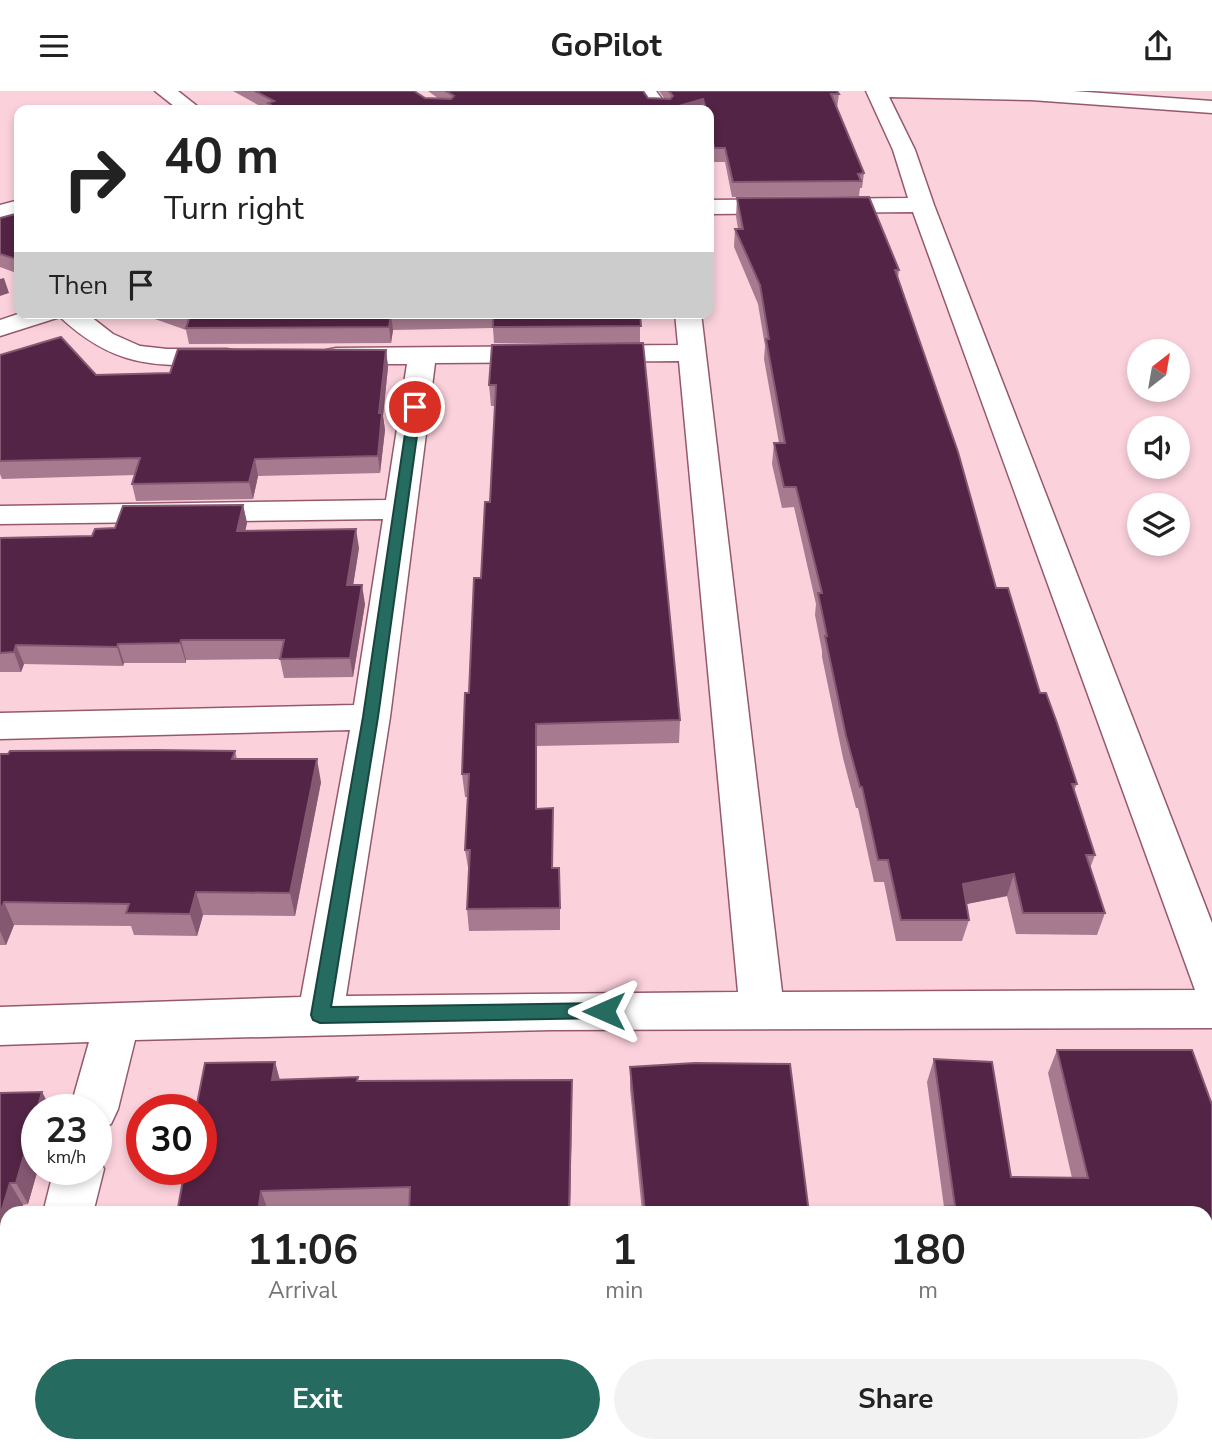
<!DOCTYPE html>
<html lang="en">
<head>
<meta charset="utf-8">
<style>
  body { margin:0; font-family:"Nunito Sans",sans-serif; background:#f2f2f2; color:#222; height:100vh; display:flex; flex-direction:column; font-size:26px; white-space:nowrap }
  * { box-sizing:border-box; margin:0 }
  p { font-size:23px; color:#767676 }
  .icon { flex:none; width:38px; height:38px; fill:none; stroke:currentColor; stroke-width:2; stroke-linecap:round; stroke-linejoin:round }
  .map { position:relative; flex:1; overflow:hidden }
  .panel { position:absolute; left:0px; top:1115px; width:1213px; height:247px; display:flex; flex-direction:column; background:#fff; border-radius:21px 21px 0 0; box-shadow:0 4px 10px #0003 }
  .panel>* { flex:none }
  .hud { position:absolute; left:14px; top:14px; width:700px; height:214px; border-radius:14px; box-shadow:0 4px 10px #0003; background:#fff; color:#222; overflow:hidden }
  .needle { width:46px; rotate:31deg }
  .buttons { position:absolute; left:1127px; top:248px; display:grid; gap:14px }
  .buttons a { display:grid; place-items:center; width:63px; height:63px; border-radius:50%; background:#fff; box-shadow:0 4px 10px #0003; font-size:35px }
  .speed { position:absolute; left:21px; top:1003px; display:flex; gap:14px; font-size:35px; font-weight:700; text-align:center }
  .speed>* { display:grid; place-content:center; width:91px; height:91px; border-radius:50%; background:#fff; box-shadow:0 4px 10px #0003; line-height:1 }
  .speed small { font-size:18px; font-weight:400 }
  .speed .limit { border:10px solid #d22; background:#fff; color:#111 }
  .pin { position:absolute; display:grid; place-items:center; width:60px; height:60px; color:#fff; margin:-30px; border:4px solid #fff; border-radius:50%; box-shadow:0 2px 7px #0007 }
  .me { position:absolute; width:77px; margin:-38px; rotate:270deg; stroke-linejoin:round; filter:drop-shadow(0 0 5px #0008) }
  .turn { display:flex; align-items:center; gap:24px; height:147px; padding:0 35px; font-size:32px }
  .turn .icon { width:91px; height:91px; stroke-width:2.5 }
  .turn b { display:block; font-size:49px; line-height:60px }
  .then { display:flex; align-items:center; height:66px; padding:0 35px; background:#0003; gap:14px; font-size:26px }
  .eta { display:flex; justify-content:space-evenly; align-items:center; height:119px; text-align:center }
  .eta b { font-size:42px; font-weight:700; line-height:49px }
  .primary-button { display:flex; gap:14px; margin-top:auto; padding:14px 35px }
  .primary-button a { flex:1; height:80px; border-radius:42px; background:#256b5f; color:#fff; font-size:28px; font-weight:700; line-height:80px; text-align:center }
  .primary-button a+a { background:#f2f2f2; color:#222 }
  header { display:flex; justify-content:space-between; align-items:center; height:91px; padding:0 35px; background:#fff; font-size:32px; font-weight:700 }
  .map>svg:first-child { display:block }
  .lines { fill:none; stroke-linecap:round; stroke-linejoin:round }
  .minor-casing { stroke:#96596c; stroke-width:3 }
  .minor { fill:#fff; fill-rule:evenodd }
  .wall { fill:#a77a90 }
  .shaded-wall { fill:#855872 }
  .building { fill:#532445; stroke:#855872; stroke-width:2 }
  .route { fill:#256b5f; stroke:#18463e; stroke-width:2 }
</style>
</head>
<body>
<header><svg class="icon" aria-label="menu" viewBox="0 0 24 24"><path d="M4 6h16M4 12h16M4 18h16"/></svg>GoPilot<svg class="icon" aria-label="share" viewBox="0 0 24 24"><path d="M12 15V3M7 8l5-5 5 5M5 13v7h14v-7"/></svg></header>
<div class="map">
<svg width="1212" height="1361" viewBox="0 0 1212 1361">
  <rect width="100%" height="100%" fill="#fbd1dc"/>
  <g class="lines">
    <defs>
      <g id="minor">
        <path d="M155 0H178L202 19H179Z"/>
        <path d="M636 0H656L670 19H650Z"/>
        <path d="M866 0H1073L1212 10V22L1031 9 889 6 915 59 934 114 1212 832V937L551 939 135 949 118 1018 111 1033 96 1038V1018H70L89 951 0 954V916L301 906 350 639 0 648V622L354 614 383 428 0 433V415L386 409 407 273H336L326 271 322 265 326 259 336 257 678 254 675 222H701L782 901 1195 899 913 121 709 123V109L908 107 893 59ZM679 270 738 901 346 905 390 626 435 272Z"/>
        <path d="M19 109V123L0 128V114Z"/>
        <path d="M21 222H86L113 243 140 255 167 258H227L237 260 241 266 237 272 227 274C155 275 116 278 60 226L0 245V229Z"/>
        <path d="M96 1062 104 1078 93 1122H43L54 1078H96Z"/>
        <path d="M7 1328V1354H41V1361H0V1331Z"/>
      </g>
    </defs>
    <!-- minor casing -->
    <use href="#minor" class="minor-casing"/>
    <!-- minor -->
    <use href="#minor" class="minor"/>
  </g>
  <!-- wall -->
  <g class="wall">
    <path d="M233 0H414L425 7 439 8 428 0H643L648 7H664L659 0H837L839 3 837 17 864 82 862 97H860L859 105 732 106 725 71H713L709 51V19H267Z"/>
    <path d="M737 107 899 179 898 187 996 497 1040 602 1077 693 1074 699 1095 764 1090 777 1105 822 1097 844 1016 843 1007 805 966 813 969 829 962 850H896L884 791H874L858 717H856L843 667 822 566V560L815 524 816 513 794 416 782 417 772 373 774 352H779L764 268 765 255 758 213 734 156 735 138H738L736 125Z"/>
    <path d="M19 122V183L0 176V127Z"/>
    <path d="M151 222H640V252H494L493 237 393 239 391 252 189 253 186 239 152 227Z"/>
    <path d="M492 254 680 629 679 652 537 655V718L553 740V777L560 800V839L469 840 467 818 469 782 465 759 468 706H465L462 683 481 487 490 411 495 315H491L489 294Z"/>
    <path d="M386 259 388 276 383 325 385 339 380 382 258 385 253 408 136 410 132 393 135 384 2 388 0 383V264L96 284 170 282Z"/>
    <path d="M243 414 247 432 245 440 359 457 353 494 365 513 353 586 284 587 280 568 186 569V572H124L123 575 24 573 21 581H0V447L92 445 115 437Z"/>
    <path d="M235 660 237 668 321 691 295 825 203 824 197 845 134 844 131 835 14 834 6 854H0V663Z"/>
    <path d="M1057 959 1212 1014V1226H1206V1122L944 1116 927 991 934 968 1011 1086 1072 1087 1048 982Z"/>
    <path d="M275 971 280 989 358 990 572 989V1011L570 1120 642 1121 630 998V976L809 1122H409V1117L269 1122H177Z"/>
    <path d="M42 1001 51 1018H37V1078H38L28 1113 23 1114 0 1193V1002Z"/>
  </g>
  <!-- shaded-wall -->
  <g class="shaded-wall">
    <path d="M703 8 702 19H665Z"/>
    <path d="M4 187 9 202 0 205V188Z"/>
    <path d="M391 223 393 239 391 252 389 236Z"/>
    <path d="M386 259 388 276 383 325 385 339 380 382 378 365 379 322Z"/>
    <path d="M255 368 258 385 253 408 249 391Z"/>
    <path d="M243 414 247 432 241 459 237 440Z"/>
    <path d="M356 438 359 457 350 514 347 494Z"/>
    <path d="M362 494 365 513 353 586 350 567Z"/>
    <path d="M181 549 186 569V572L180 552Z"/>
    <path d="M118 553 124 572 123 575 117 556Z"/>
    <path d="M16 554 24 573 21 581 14 561Z"/>
    <path d="M536 633 537 655V741L536 718Z"/>
    <path d="M317 668 321 691 295 825 290 802Z"/>
    <path d="M553 717V800L552 777Z"/>
    <path d="M1014 783 1007 805 957 815 963 793Z"/>
    <path d="M196 801 203 824 197 845 190 823Z"/>
    <path d="M4 811 14 834 6 854 0 840V820Z"/>
    <path d="M275 971 281 994 272 989Z"/>
    <path d="M572 989V1011L570 1122H569Z"/>
    <path d="M42 1001 51 1018H37Z"/>
    <path d="M37 1019V1078H38L28 1113 16 1092Z"/>
    <path d="M10 1092 23 1114 20 1122H7V1168L0 1193V1125Z"/>
    <path d="M261 1100 269 1122H258Z"/>
  </g>
  <!-- building -->
  <g class="building">
    <path d="M255 0H414L425 7 451 8 454 5 446 0H643L648 7 670 8 673 5 669 0H837L839 3H831L864 82 858 83 861 90 733 91 725 57H714L709 34V19H706L703 8 665 19H279L268 12 274 10Z"/>
    <path d="M869 106 899 179H895L958 361 996 497H1008L1040 602H1046L1057 632 1077 693H1072L1095 764H1086L1105 822H1023L1014 783 963 793 969 829H901L888 769H878L862 696H860L846 645 825 545H827L818 502H822L796 396H784L774 352H785L766 248H769L760 194 735 138H743L737 107Z"/>
    <path d="M19 122V169L0 163V127Z"/>
    <path d="M181 222H416L391 223 389 236 186 237 190 225Z"/>
    <path d="M493 222H640L641 235 493 236Z"/>
    <path d="M61 246 96 284 170 282 178 258 386 259 379 322H382L378 365 255 368 249 391 132 393 140 367 0 370V264Z"/>
    <path d="M643 252 680 629 536 633V718L553 717 552 777H559L560 817 467 818 470 759H465L469 683H462L465 602H469L474 487H481L485 411H490L496 294H489L492 254Z"/>
    <path d="M243 414 237 440 356 438 347 494H362L350 567 280 568 284 549H181L180 552 118 553 117 556 16 554 14 561 0 562V447L92 445 95 438 115 437 123 415Z"/>
    <path d="M156 659 235 660 232 668H317L290 802 196 801 190 823 126 822 129 813 4 811 0 820V663H8L10 660Z"/>
    <path d="M1057 959H1192L1212 1014V1206H1206V1122H868L955 1115 934 968 992 971 1011 1086 1088 1087Z"/>
    <path d="M275 971 272 989 358 986 357 990 572 989 569 1120 645 1121 630 976 695 972 790 973 809 1122H409L410 1096 261 1100 258 1122H177L185 1078H201V1018H196L205 972Z"/>
    <path d="M42 1001 16 1092H10L0 1125V1002Z"/>
  </g>
  <!-- route -->
  <path class="route" d="M415 313 421 316 378 626 331 916 604 912 610 914 613 920 610 925 604 927 320 932 313 929 311 924 363 626 409 316Z"/>
</svg>
<div class="buttons">
<a><svg class="needle" viewBox="-14 -14 28 28"><path d="M0-13l5 13h-10z" fill="#e53935"/><path d="M0 13l5-13h-10z" fill="#767676"/></svg></a>
<a><svg class="icon" aria-label="sound" viewBox="0 0 24 24"><path d="M4 9h4l5-4v14l-5-4H4zM17 9q2 3 0 6"/></svg></a>
<a><svg class="icon" aria-label="layers" viewBox="0 0 24 24"><path d="M12 4l9 5-9 5-9-5zM3 14l9 5 9-5"/></svg></a>
</div>
<div class="speed"><div>23<small>km/h</small></div><div class="limit">30</div></div>
<div class="pin" style="left:415px;top:316px;background:#d93025"><svg class="icon" aria-label="arrive" viewBox="0 0 24 24"><path d="M6 21V4h12l-3 4 3 4H6"/></svg></div>
<svg class="me" style="left:604px;top:920px" viewBox="-20 -20 40 40"><path d="M0-17L14 15 0 8-14 15z" fill="#256b5f" stroke="#fff" stroke-width="4"/></svg>
<div class="hud">
<div class="turn"><svg class="icon" aria-label="right" viewBox="0 0 24 24"><path d="M7 20v-9h11M14 6l5 5-5 5"/></svg><div><b>40 m</b>Turn right</div></div>
<div class="then">Then<svg class="icon" aria-label="arrive" viewBox="0 0 24 24"><path d="M6 21V4h12l-3 4 3 4H6"/></svg></div>
</div>
<section class="panel">
<div class="eta">
<div><b>11:06</b><p>Arrival</p></div>
<div><b>1</b><p>min</p></div>
<div><b>180</b><p>m</p></div>
</div>
<div class="primary-button"><a>Exit</a><a>Share</a></div>
</section>
</div>
</body>
</html>
